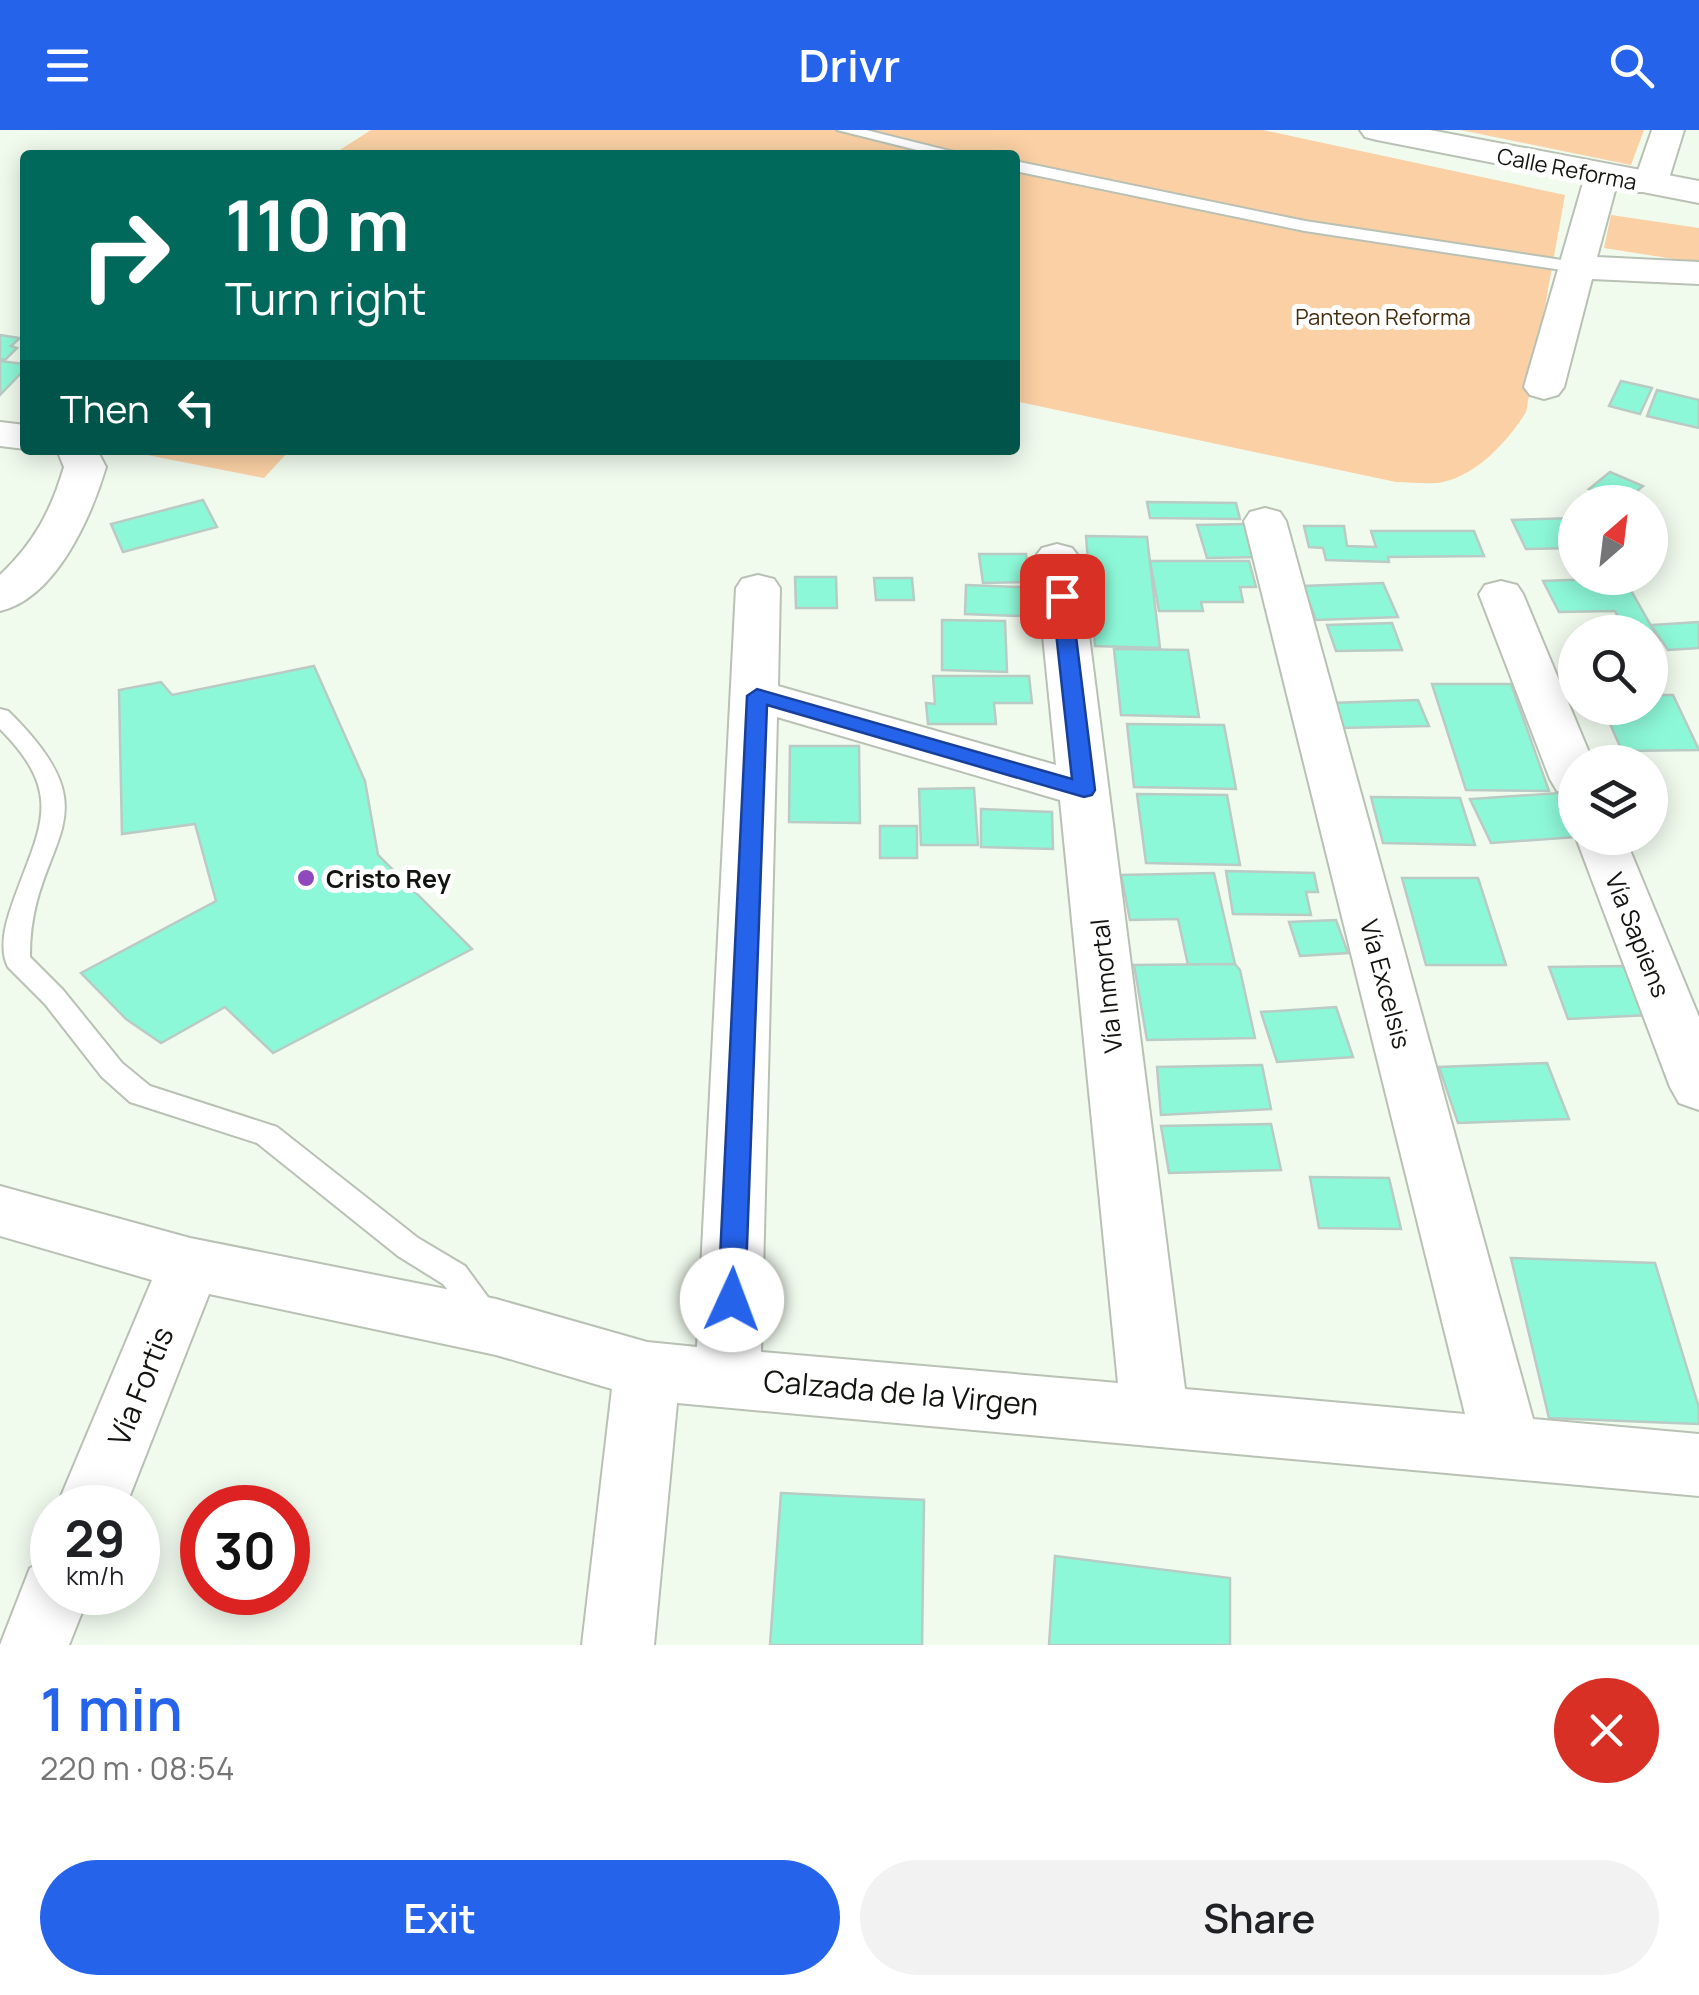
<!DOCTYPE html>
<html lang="en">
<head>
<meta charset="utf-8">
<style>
  body { margin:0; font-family:Manrope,sans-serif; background:#f2f2f2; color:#202124; height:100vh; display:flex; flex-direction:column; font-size:38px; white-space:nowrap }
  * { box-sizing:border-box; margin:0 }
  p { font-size:32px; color:#757577 }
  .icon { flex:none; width:55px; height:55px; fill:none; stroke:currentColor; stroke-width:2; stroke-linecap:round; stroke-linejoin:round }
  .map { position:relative; height:1515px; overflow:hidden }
  .panel { display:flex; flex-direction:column; background:#fff; flex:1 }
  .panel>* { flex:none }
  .banner { position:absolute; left:20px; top:20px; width:1000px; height:305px; border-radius:10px; box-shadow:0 5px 25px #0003; background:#00695c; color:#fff; overflow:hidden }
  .needle { width:65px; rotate:28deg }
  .controls { position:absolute; left:1558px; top:355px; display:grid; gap:20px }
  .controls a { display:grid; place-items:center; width:110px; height:110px; border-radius:50%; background:#fff; box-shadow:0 5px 25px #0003; font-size:50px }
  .speed { position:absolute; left:30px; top:1355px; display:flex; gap:20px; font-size:50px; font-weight:700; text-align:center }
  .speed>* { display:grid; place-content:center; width:130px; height:130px; border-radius:50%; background:#fff; box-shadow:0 5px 25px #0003; line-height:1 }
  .speed small { font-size:25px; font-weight:400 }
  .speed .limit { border:15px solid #d22; background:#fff; color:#111 }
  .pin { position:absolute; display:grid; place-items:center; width:85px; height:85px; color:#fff; margin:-42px; border-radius:20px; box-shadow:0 5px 15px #0006 }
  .me { position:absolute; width:110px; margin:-55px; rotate:2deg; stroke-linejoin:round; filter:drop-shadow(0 0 8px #0008) }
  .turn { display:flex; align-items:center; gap:35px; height:210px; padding:0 40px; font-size:45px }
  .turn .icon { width:130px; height:130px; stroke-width:2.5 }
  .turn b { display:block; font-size:70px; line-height:85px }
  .then { display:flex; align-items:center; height:95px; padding:0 40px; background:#0003; gap:20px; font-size:38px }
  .round { display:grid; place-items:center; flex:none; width:105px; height:105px; border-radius:52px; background:#f2f2f2 }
  .overview { display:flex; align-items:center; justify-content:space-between; height:170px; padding:0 40px }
  h1 { font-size:60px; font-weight:600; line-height:75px; color:#2563eb }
  .cta { display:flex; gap:20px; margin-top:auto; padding:20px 40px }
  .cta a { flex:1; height:115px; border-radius:60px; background:#2563eb; color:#fff; font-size:40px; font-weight:600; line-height:115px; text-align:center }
  .cta a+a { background:#f2f2f2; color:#202124 }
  header { display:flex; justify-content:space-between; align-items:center; height:130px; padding:0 40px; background:#2563eb; color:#fff; font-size:45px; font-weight:600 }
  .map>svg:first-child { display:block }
  .green { fill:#fad0a4 }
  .building { fill:#8df8d7; stroke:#b9cbc4; stroke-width:2.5 }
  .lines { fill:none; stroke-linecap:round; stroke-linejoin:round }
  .service-casing { stroke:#b8c1b4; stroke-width:4 }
  .minor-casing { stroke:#b8c1b4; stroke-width:4 }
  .tertiary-casing { stroke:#b8c1b4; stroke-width:4 }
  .service { fill:#fff; fill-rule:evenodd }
  .minor { fill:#fff; fill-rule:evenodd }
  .tertiary { fill:#fff; fill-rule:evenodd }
  .route { fill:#2563eb; stroke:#184099; stroke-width:2.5 }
  .poi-dot { fill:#8f49bc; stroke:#fff; stroke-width:4 }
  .labels { text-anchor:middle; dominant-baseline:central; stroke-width:10; stroke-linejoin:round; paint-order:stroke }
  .far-street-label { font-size:22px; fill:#11140f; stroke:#fff }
  .far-park-label { font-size:22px; fill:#442c0e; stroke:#fff }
  .poi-label { font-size:25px; font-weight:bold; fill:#11140f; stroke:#fff; text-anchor:start }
  .street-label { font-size:25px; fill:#11140f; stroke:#fff }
  .near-street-label { font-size:30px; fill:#11140f; stroke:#fff }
</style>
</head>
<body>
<header><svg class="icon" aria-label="menu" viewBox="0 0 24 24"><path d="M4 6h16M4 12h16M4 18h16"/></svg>Drivr<svg class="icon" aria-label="search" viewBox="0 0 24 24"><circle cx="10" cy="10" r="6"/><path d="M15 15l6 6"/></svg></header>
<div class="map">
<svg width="1699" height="1515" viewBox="0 0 1699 1515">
  <rect width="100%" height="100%" fill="#f0faed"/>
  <!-- green -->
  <g class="green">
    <path d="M371 0H1263L1565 65 1526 282C1509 310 1477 345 1443 352 1429 355 1410 352 1396 352L1015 271V25H332Z"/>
    <path d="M1461 0H1644L1631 35Z"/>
    <path d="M1611 85 1699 98V133L1604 118Z"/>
    <path d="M122 320H290L264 348Z"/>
  </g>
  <!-- building -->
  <g class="building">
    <path d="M0 205 20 208 11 216 17 218 5 230 0 229Z"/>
    <path d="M0 231 25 234V239L0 265Z"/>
    <path d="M1621 251 1652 258 1640 284 1609 276Z"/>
    <path d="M1657 260 1699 270V298L1647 286Z"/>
    <path d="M1610 342 1643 356 1624 372 1589 359Z"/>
    <path d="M203 370 217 397 123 422 111 394Z"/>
    <path d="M1147 372 1236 373 1240 389 1150 388Z"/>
    <path d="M1575 388V418L1526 419 1512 390Z"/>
    <path d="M1247 394 1259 427 1207 428 1197 395Z"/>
    <path d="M1304 396H1344L1347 416 1376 417 1371 401H1474L1484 426 1388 427 1389 432 1326 430 1323 418 1309 417Z"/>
    <path d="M1086 406 1147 407 1160 518 1095 516Z"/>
    <path d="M979 424H1026L1030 452 983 453Z"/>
    <path d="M1150 431H1249L1256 457H1240L1243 472H1201L1203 481H1159Z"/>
    <path d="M795 447H836L837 478H796Z"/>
    <path d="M874 448H912L914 470H876Z"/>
    <path d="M1624 448 1659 510H1650V502H1626L1615 481 1559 482 1543 451Z"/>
    <path d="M1383 453 1398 487 1316 490 1303 456Z"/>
    <path d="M966 455 1021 457V486L965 484Z"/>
    <path d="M942 490 1005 491 1007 542 942 540Z"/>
    <path d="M1699 492V518L1668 520 1651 495Z"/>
    <path d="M1392 493 1402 520 1336 521 1327 495Z"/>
    <path d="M1114 519 1188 520 1199 587 1121 585Z"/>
    <path d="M314 536 365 651 378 725 472 819 273 923 225 877 161 913 126 889 81 843 216 771 195 694 122 704 119 560 161 552 172 565Z"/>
    <path d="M933 546H1029L1032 573H994L996 594H928L926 573 935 574Z"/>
    <path d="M1432 554H1511L1549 661 1466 660Z"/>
    <path d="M1650 565H1673L1699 620 1622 621 1603 578H1650Z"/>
    <path d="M1418 570 1429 596 1339 598 1330 573Z"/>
    <path d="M1127 594 1224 595 1236 659 1134 657Z"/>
    <path d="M790 616H859L860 693 789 692Z"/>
    <path d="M974 658 978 715H921L919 659Z"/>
    <path d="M1560 663 1575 692V707L1491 713 1470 669Z"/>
    <path d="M1137 664 1227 665 1240 735 1146 733Z"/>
    <path d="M1371 667 1460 668 1475 715 1383 713Z"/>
    <path d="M981 679 1052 682 1053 719 981 717Z"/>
    <rect x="880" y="696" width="37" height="32"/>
    <path d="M1226 741 1314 743 1318 762H1306L1311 785 1233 784Z"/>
    <path d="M1214 743 1235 834 1188 835 1178 789 1130 790 1121 745Z"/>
    <path d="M1402 748H1478L1506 835H1426Z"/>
    <path d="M1336 790 1348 823 1300 826 1289 792Z"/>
    <path d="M1235 834 1240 840 1255 908 1147 910 1134 835Z"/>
    <path d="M1627 836 1649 885 1568 889 1549 837Z"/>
    <path d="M1336 877 1353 927 1277 932 1261 882Z"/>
    <path d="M1547 933 1569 989 1458 993 1439 937Z"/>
    <path d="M1262 935 1271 979 1161 985 1157 937Z"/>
    <path d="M1271 994 1281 1040 1169 1043 1161 996Z"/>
    <path d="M1310 1047 1389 1048 1401 1099 1319 1098Z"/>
    <path d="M1511 1128 1655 1133 1699 1278V1294L1549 1288Z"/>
    <path d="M781 1363 924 1370 922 1515H770Z"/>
    <path d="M1055 1426 1230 1448V1515H1049Z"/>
  </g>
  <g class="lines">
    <defs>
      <g id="service">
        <path d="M837 0H866L966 25H937Z"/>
        <path d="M1015 31 1305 91 1575 132 1584 137 1575 142 1305 101 1015 41Z"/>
        <path d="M0 579 8 581C122 692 29 707 30 827L63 860 122 933 150 956 277 997 418 1108 465 1136 504 1189 500 1198 489 1202 478 1198 443 1154 398 1126 257 1013 130 972 102 947 45 874 8 837C0 821 4 800 9 784 36 701 70 669 0 599Z"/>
      </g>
      <g id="minor">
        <path d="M1652 0H1684L1667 55 1662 62H1638L1633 55Z"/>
        <path d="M1602 36 1614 39 1619 46 1597 127 1699 132V154L1592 149 1564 257 1558 265 1544 269 1530 265 1524 257 1585 46 1590 39Z"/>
        <path d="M0 292 25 295V319L0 316Z"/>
        <path d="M57 320H97L106 337C91 387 56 468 0 481V445C34 413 51 381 64 337Z"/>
        <path d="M1265 378 1280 382 1286 391 1533 1289 1699 1304V1366L677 1273 654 1515H582L612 1259 496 1225 209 1164 125 1378H56L152 1150 0 1106V1056L190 1108 496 1169 647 1212 697 1217 736 458 742 449 758 445 774 449 780 458 778 556 1056 635 1035 427 1042 418 1057 414 1072 418 1079 427 1185 1259 1465 1284 1244 391 1250 382ZM777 587 1060 670 1118 1253 761 1222Z"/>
        <path d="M1501 451 1517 455 1523 464 1593 632H1575V666L1557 661 1550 649 1479 464 1485 455Z"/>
        <path d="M1575 705 1625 708 1699 887V980L1679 973 1670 957Z"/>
        <path d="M52 1429V1462H90L69 1515H0L30 1438Z"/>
      </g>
      <path id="tertiary" d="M1360 0H1430L1699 51V73L1377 10 1365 7Z"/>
    </defs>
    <!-- service casing -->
    <use href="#service" class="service-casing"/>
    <!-- minor casing -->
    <use href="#minor" class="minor-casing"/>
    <!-- tertiary casing -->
    <use href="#tertiary" class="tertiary-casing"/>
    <!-- service -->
    <use href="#service" class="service"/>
    <!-- minor -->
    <use href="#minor" class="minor"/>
    <!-- tertiary -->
    <use href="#tertiary" class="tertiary"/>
  </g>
  <!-- route -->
  <path class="route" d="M1062 460 1071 466 1095 660 1092 665 1084 667 767 575 745 1170 741 1179 732 1182 722 1179 718 1170 747 566 757 559 1072 649 1052 466Z"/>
  <!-- markers -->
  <circle class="poi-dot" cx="306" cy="748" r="10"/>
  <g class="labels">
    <!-- far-street labels -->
    <g class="far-street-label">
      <text transform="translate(1567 39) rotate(11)">Calle Reforma</text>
    </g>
    <!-- far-park labels -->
    <g class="far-park-label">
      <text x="1383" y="187">Panteon Reforma</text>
    </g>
    <!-- poi labels -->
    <g class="poi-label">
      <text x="326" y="748">Cristo Rey</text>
    </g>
    <!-- street labels -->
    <g class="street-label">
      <text transform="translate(1638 805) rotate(68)">Vía Sapiens</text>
      <text transform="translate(1386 854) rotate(75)">Vía Excelsis</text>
      <text transform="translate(1106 856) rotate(-96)">Vía Inmortal</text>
    </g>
    <!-- near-street labels -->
    <g class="near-street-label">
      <text transform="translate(140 1256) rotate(-68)">Vía Fortis</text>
      <text transform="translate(901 1262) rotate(5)">Calzada de la Virgen</text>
    </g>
  </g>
</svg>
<div class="controls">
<a><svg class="needle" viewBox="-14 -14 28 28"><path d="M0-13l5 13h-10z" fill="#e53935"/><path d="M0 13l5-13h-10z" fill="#757577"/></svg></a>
<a><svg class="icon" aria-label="search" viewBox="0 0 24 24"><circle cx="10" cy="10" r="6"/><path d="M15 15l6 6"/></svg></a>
<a><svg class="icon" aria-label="layers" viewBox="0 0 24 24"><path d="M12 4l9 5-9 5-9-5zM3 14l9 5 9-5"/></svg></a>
</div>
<div class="speed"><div>29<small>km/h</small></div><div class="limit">30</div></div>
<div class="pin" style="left:1062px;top:466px;background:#d93025"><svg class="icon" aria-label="arrive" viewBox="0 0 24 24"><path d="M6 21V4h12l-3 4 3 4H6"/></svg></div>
<svg class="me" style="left:732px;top:1170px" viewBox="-20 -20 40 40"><circle r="19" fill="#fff"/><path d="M0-13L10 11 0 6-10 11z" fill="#2563eb"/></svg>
<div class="banner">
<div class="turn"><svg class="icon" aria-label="right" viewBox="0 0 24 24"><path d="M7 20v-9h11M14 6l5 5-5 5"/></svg><div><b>110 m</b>Turn right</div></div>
<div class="then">Then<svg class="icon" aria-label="left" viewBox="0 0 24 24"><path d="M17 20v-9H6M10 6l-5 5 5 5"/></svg></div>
</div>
</div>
<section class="panel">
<div class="overview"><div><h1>1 min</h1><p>220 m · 08:54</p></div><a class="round" style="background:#d93025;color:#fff"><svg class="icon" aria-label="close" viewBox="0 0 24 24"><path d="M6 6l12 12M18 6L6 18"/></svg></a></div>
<div class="cta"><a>Exit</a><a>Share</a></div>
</section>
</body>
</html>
